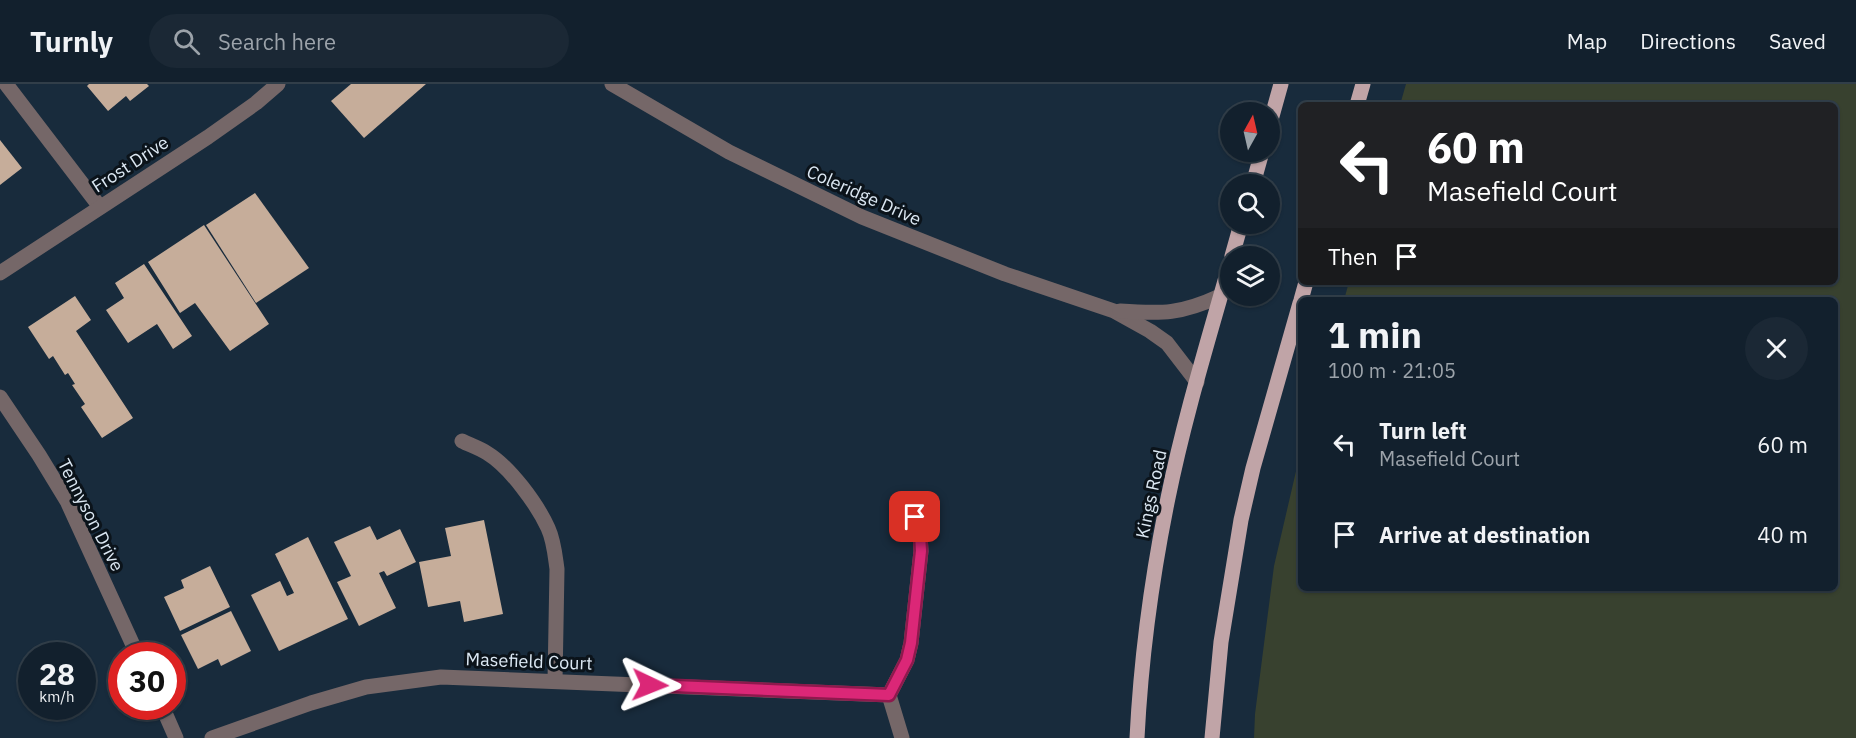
<!DOCTYPE html>
<html lang="en">
<head>
<meta charset="utf-8">
<style>
  body { margin:0; font-family:"IBM Plex Sans",sans-serif; background:#1b2835; color:#f1f3f6; height:100vh; display:flex; flex-direction:column; font-size:22px; white-space:nowrap }
  * { box-sizing:border-box; margin:0 }
  p { font-size:20px; color:#9ca3aa }
  .icon { flex:none; width:33px; height:33px; fill:none; stroke:currentColor; stroke-width:2; stroke-linecap:round; stroke-linejoin:round }
  .map { position:relative; flex:1; overflow:hidden }
  .panel { position:absolute; left:1298px; top:213px; width:540px; height:294px; display:flex; flex-direction:column; background:#12202d; border-radius:9px; box-shadow:0 2px 4px #0004,0 0 0 2px #313e49 }
  .panel>* { flex:none }
  .guide { position:absolute; left:1298px; top:18px; width:540px; height:183px; border-radius:9px; box-shadow:0 2px 4px #0004,0 0 0 2px #313e49; background:#202124; color:#fff; overflow:hidden }
  .needle { width:39px; rotate:8deg }
  .buttons { position:absolute; left:1220px; top:18px; display:grid; gap:12px }
  .buttons a { display:grid; place-items:center; width:60px; height:60px; border-radius:50%; background:#12202d; box-shadow:0 2px 4px #0004,0 0 0 2px #313e49; font-size:30px }
  .speed { position:absolute; left:18px; top:558px; display:flex; gap:12px; font-size:30px; font-weight:700; text-align:center }
  .speed>* { display:grid; place-content:center; width:78px; height:78px; border-radius:50%; background:#12202d; box-shadow:0 2px 4px #0004,0 0 0 2px #313e49; line-height:1 }
  .speed small { font-size:15px; font-weight:400 }
  .speed .limit { border:9px solid #d22; background:#fff; color:#111 }
  .pin { position:absolute; display:grid; place-items:center; width:51px; height:51px; color:#fff; margin:-26px; border-radius:12px; box-shadow:0 3px 9px #0006 }
  .me { position:absolute; width:66px; margin:-33px; rotate:92deg; stroke-linejoin:round; filter:drop-shadow(0 0 4px #0008) }
  .turn { display:flex; align-items:center; gap:21px; height:126px; padding:0 30px; font-size:27px }
  .turn .icon { width:78px; height:78px; stroke-width:2.5 }
  .turn b { display:block; font-size:42px; line-height:51px }
  .then { display:flex; align-items:center; height:57px; padding:0 30px; background:#0003; gap:12px; font-size:22px }
  .round { display:grid; place-items:center; flex:none; width:63px; height:63px; border-radius:32px; background:#1b2835 }
  .summary { display:flex; align-items:center; justify-content:space-between; height:102px; padding:0 30px }
  h1 { font-size:36px; font-weight:700; line-height:45px }
  ul { padding:0; list-style:none }
  li { display:flex; align-items:center; gap:18px; height:90px; padding:0 30px }
  li div { flex:1 }
  li b { display:block; font-size:22px }
  li em { font-style:normal }
  header { display:flex; align-items:center; gap:36px; box-sizing:border-box; height:84px; padding:0 30px; background:#12202d; border-bottom:2px solid #313e49 }
  header strong { font-size:28px }
  nav { display:flex; gap:33px; margin-inline-start:auto; font-size:21px }
  .search { width:420px; height:54px; background:#1b2835; display:flex; align-items:center; gap:15px; box-sizing:border-box; padding:0 21px; border-radius:33px; color:#9ca3aa; font-size:22px }
  .map>svg:first-child { display:block }
  .green { fill:#38412f }
  .building { fill:#c6ad9a }
  .lines { fill:none; stroke-linecap:round; stroke-linejoin:round }
  .minor { stroke:#756768; stroke-width:15 }
  .major { stroke:#c0a4a7; stroke-width:15 }
  .route-casing { stroke:#8e194d; stroke-width:15 }
  .route { stroke:#db2777; stroke-width:10 }
  .labels { text-anchor:middle; dominant-baseline:central; stroke-width:6; stroke-linejoin:round; paint-order:stroke }
  .street-label { font-size:18px; fill:#dce8f3; stroke:#0b131a }
</style>
</head>
<body>
<header>
<strong>Turnly</strong>
<div class="search"><svg class="icon" aria-label="search" viewBox="0 0 24 24"><circle cx="10" cy="10" r="6"/><path d="M15 15l6 6"/></svg>Search here</div>
<nav><a>Map</a><a>Directions</a><a>Saved</a></nav>
</header>
<div class="map">
<svg width="1856" height="654" viewBox="0 0 1856 654">
  <rect width="100%" height="100%" fill="#182b3c"/>
  <!-- green -->
  <path class="green" d="M1406 0H1856V654H1254L1255 630 1274 482 1300 370V504H1834V216H1344L1349 198H1834V21H1400Z"/>
  <!-- building -->
  <g class="building">
    <path d="M89 0H147L149 2 130 17 126 12 108 27 87 2Z"/>
    <path d="M351 0H426L364 54 331 17Z"/>
    <path d="M0 56 22 84 0 101Z"/>
    <path d="M255 109 309 184 256 219 206 141Z"/>
    <path d="M204 141 269 240 230 267 195 219 180 229 148 178Z"/>
    <path d="M144 180 192 252 173 265 157 240 128 259 106 226 124 214 115 199Z"/>
    <path d="M75 212 91 236 76 247 133 334 102 354 81 323 85 320 72 301 75 300 68 289 65 291 53 272 49 275 28 243Z"/>
    <path d="M484 436 503 530 464 538 460 517 428 523 419 478 451 472 445 444Z"/>
    <path d="M370 442 377 456 400 445 416 478 387 492 384 487 379 489 396 524 359 542 337 498 351 492 334 458Z"/>
    <path d="M308 453 348 535 279 567 251 511 280 497 287 512 294 509 275 470Z"/>
    <path d="M210 482 230 523 180 547 164 513 184 504 181 496Z"/>
    <path d="M231 527 251 567 221 582 218 575 198 585 181 551Z"/>
  </g>
  <g class="lines">
    <!-- minor -->
    <g class="minor">
      <path d="M6 0 100 123"/>
      <path d="M612 0 729 68 862 133 1005 190 1114 227 1150 247 1167 259 1197 298"/>
      <path d="M0 189 208 53 256 19 278 0"/>
      <path d="M1120 227C1163 230 1181 230 1220 212"/>
      <path d="M0 313 39 371 67 417 138 572"/>
      <path d="M462 357C470 361 479 364 487 369 510 383 537 420 548 444 554 457 555 471 557 485L555 597"/>
      <path d="M162 622 176 654"/>
      <path d="M212 654 311 619 366 603 441 593 889 611"/>
      <path d="M902 654 889 611 907 576 911 559 921 467 920 450 915 433"/>
    </g>
    <!-- major -->
    <g class="major">
      <path d="M1357 21 1363 0"/>
      <path d="M1269 43 1281 0"/>
      <path d="M1253 100 1262 68"/>
      <path d="M1232 172 1241 140"/>
      <path d="M1301 216 1306 198"/>
      <path d="M1137 654C1141 574 1152 492 1168 414 1184 335 1208 257 1230 179"/>
      <path d="M1212 654 1221 558 1241 436 1253 384 1300 219"/>
    </g>
  </g>
  <g class="lines">
    <defs>
      <path id="route" d="M650 601 889 611 907 576 911 559 921 467 920 450 915 433"/>
    </defs>
    <!-- route casing -->
    <use href="#route" class="route-casing"/>
    <!-- route -->
    <use href="#route" class="route"/>
  </g>
  <g class="labels">
    <!-- street labels -->
    <g class="street-label">
      <text transform="translate(130 80) rotate(-33)">Frost Drive</text>
      <text transform="translate(864 111) rotate(24)">Coleridge Drive</text>
      <text transform="translate(1151 410) rotate(-78)">Kings Road</text>
      <text transform="translate(91 431) rotate(63)">Tennyson Drive</text>
      <text transform="translate(529 577) rotate(2)">Masefield Court</text>
    </g>
  </g>
</svg>
<div class="buttons">
<a><svg class="needle" viewBox="-14 -14 28 28"><path d="M0-13l5 13h-10z" fill="#e53935"/><path d="M0 13l5-13h-10z" fill="#9ca3aa"/></svg></a>
<a><svg class="icon" aria-label="search" viewBox="0 0 24 24"><circle cx="10" cy="10" r="6"/><path d="M15 15l6 6"/></svg></a>
<a><svg class="icon" aria-label="layers" viewBox="0 0 24 24"><path d="M12 4l9 5-9 5-9-5zM3 14l9 5 9-5"/></svg></a>
</div>
<div class="speed"><div>28<small>km/h</small></div><div class="limit">30</div></div>
<div class="pin" style="left:915px;top:433px;background:#d93025"><svg class="icon" aria-label="arrive" viewBox="0 0 24 24"><path d="M6 21V4h12l-3 4 3 4H6"/></svg></div>
<svg class="me" style="left:650px;top:601px" viewBox="-20 -20 40 40"><path d="M0-17L14 15 0 8-14 15z" fill="#db2777" stroke="#fff" stroke-width="4"/></svg>
<div class="guide">
<div class="turn"><svg class="icon" aria-label="left" viewBox="0 0 24 24"><path d="M17 20v-9H6M10 6l-5 5 5 5"/></svg><div><b>60 m</b>Masefield Court</div></div>
<div class="then">Then<svg class="icon" aria-label="arrive" viewBox="0 0 24 24"><path d="M6 21V4h12l-3 4 3 4H6"/></svg></div>
</div>
<section class="panel">
<div class="summary"><div><h1>1 min</h1><p>100 m · 21:05</p></div><a class="round"><svg class="icon" aria-label="close" viewBox="0 0 24 24"><path d="M6 6l12 12M18 6L6 18"/></svg></a></div>
<ul>
<li><svg class="icon" aria-label="left" viewBox="0 0 24 24"><path d="M17 20v-9H6M10 6l-5 5 5 5"/></svg><div><b>Turn left</b><p>Masefield Court</p></div><em>60 m</em></li>
<li><svg class="icon" aria-label="arrive" viewBox="0 0 24 24"><path d="M6 21V4h12l-3 4 3 4H6"/></svg><div><b>Arrive at destination</b></div><em>40 m</em></li>
</ul>
</section>
</div>
</body>
</html>
